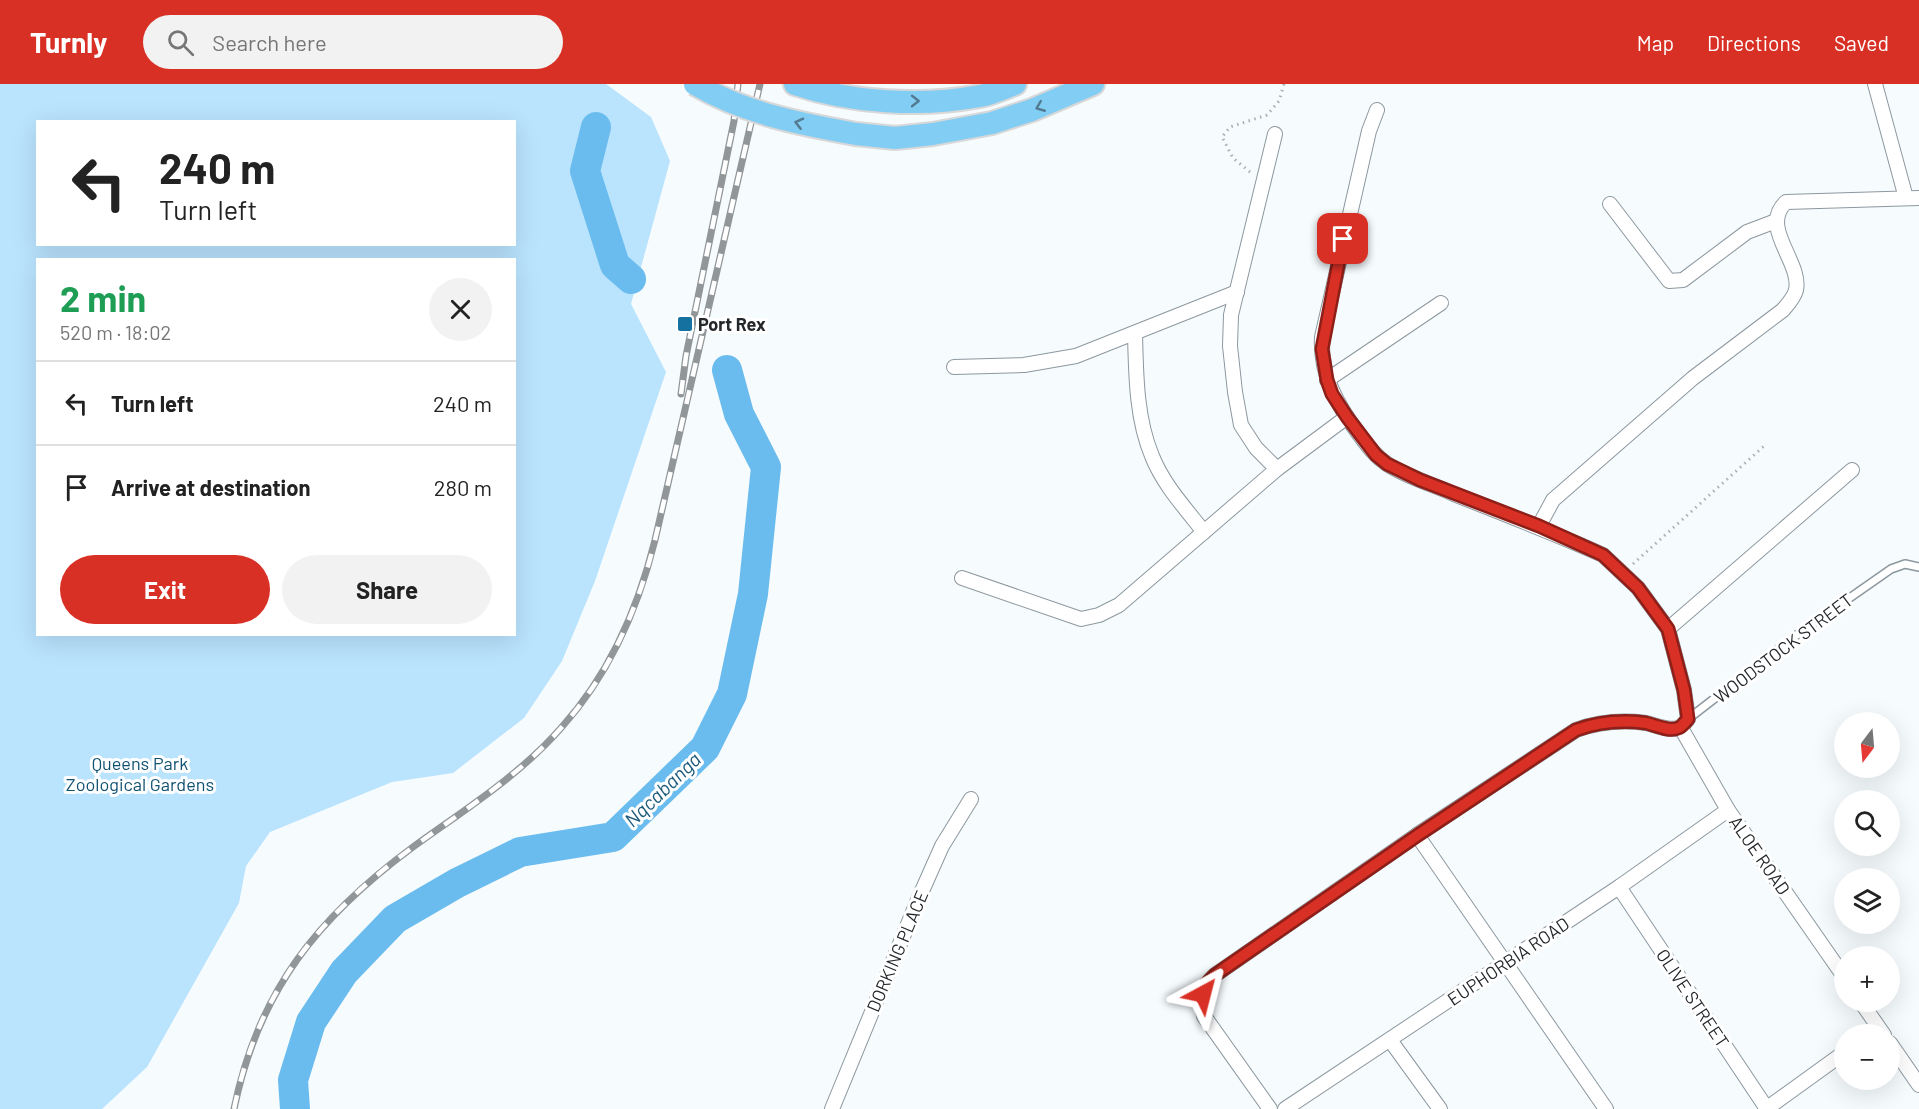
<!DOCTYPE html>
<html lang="en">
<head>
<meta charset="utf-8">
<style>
  body { margin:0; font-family:Barlow,sans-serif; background:#f2f2f2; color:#222; height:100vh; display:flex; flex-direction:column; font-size:22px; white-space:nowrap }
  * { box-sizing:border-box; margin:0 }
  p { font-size:20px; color:#767676 }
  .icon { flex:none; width:33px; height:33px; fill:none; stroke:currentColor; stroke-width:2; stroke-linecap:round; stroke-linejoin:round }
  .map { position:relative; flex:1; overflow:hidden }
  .side { position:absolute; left:36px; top:174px; width:480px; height:378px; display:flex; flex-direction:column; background:#fff; border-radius:0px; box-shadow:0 6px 24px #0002 }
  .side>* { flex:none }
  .guide { position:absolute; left:36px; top:36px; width:480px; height:126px; border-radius:0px; box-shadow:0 6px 24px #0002; background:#fff; color:#222; overflow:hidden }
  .needle { width:39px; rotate:196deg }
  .controls { position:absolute; left:1834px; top:628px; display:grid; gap:12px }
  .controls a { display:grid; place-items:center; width:66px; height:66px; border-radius:50%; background:#fff; box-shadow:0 6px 24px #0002; font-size:30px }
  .pin { position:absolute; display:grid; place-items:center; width:51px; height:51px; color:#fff; margin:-26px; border-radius:12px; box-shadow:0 3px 9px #0006 }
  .me { position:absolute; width:66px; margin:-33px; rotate:38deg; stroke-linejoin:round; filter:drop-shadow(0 0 4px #0008) }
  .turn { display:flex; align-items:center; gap:21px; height:126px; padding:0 24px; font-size:27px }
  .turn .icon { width:78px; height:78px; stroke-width:2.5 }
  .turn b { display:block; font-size:42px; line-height:51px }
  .round { display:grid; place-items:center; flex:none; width:63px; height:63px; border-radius:32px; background:#f2f2f2 }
  .summary { display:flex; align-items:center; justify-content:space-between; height:102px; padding:0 24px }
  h1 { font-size:36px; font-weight:700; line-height:45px; color:#1e9e55 }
  .cta { display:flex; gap:12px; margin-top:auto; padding:12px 24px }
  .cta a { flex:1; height:69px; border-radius:36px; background:#d93025; color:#fff; font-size:24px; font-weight:700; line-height:69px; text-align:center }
  .cta a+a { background:#f2f2f2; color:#222 }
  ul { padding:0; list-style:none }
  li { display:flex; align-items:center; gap:18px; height:84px; padding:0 24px; border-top:2px solid #e0e0e0 }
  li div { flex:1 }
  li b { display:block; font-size:22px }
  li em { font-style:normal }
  header { display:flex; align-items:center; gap:36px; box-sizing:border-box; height:84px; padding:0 30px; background:#d93025; color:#fff }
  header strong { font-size:28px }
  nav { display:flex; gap:33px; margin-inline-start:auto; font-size:21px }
  .search { width:420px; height:54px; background:#f2f2f2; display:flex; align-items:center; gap:15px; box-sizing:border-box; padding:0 21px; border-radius:33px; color:#767676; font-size:22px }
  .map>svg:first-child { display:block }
  .green { fill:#bae3fe; fill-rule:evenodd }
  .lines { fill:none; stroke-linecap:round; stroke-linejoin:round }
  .river { stroke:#6abcee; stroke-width:30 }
  .service-casing { stroke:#8c989f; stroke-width:10 }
  .minor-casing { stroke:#8c989f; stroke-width:16 }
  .primary-casing { stroke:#d8d8d9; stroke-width:26 }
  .path { stroke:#abafb2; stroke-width:3; stroke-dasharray:1.5 4.5; stroke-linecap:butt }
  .service { stroke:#fff; stroke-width:7 }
  .minor { stroke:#fff; stroke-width:14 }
  .primary { stroke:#82cdf4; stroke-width:22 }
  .rail-casing { stroke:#919699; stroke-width:7 }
  .rail { stroke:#fff; stroke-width:4.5; stroke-dasharray:14; stroke-linecap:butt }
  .primary-bridge-casing { stroke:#d8d8d9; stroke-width:26; stroke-linecap:butt }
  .primary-bridge { stroke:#82cdf4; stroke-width:22 }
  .oneway { stroke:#537a90 }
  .route-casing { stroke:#8d1f18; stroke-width:15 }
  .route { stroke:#d93025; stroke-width:10 }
  .poi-dot { fill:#1572a0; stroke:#fff; stroke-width:2 }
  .labels { text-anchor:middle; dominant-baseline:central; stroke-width:6; stroke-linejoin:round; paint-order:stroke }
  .poi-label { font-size:18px; font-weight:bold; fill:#24282b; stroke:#fff; text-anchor:start }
  .street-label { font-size:18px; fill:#24282b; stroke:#fff }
  .park-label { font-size:18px; fill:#105172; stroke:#fff }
  .water-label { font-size:20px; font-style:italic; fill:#1c5a7c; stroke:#fff }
</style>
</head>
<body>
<header>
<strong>Turnly</strong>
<div class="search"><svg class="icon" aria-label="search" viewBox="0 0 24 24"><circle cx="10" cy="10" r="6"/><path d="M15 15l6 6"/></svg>Search here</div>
<nav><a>Map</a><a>Directions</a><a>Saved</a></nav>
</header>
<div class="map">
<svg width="1919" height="1025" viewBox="0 0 1919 1025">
  <rect width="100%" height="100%" fill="#f6fbfe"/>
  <!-- green -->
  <path class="green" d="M0 0H606L651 33 670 77 631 220 666 288 595 497 562 577 524 634 453 689 392 698 270 748 246 782 239 819 147 983 102 1025H0ZM38 38H514V160H38ZM38 176H514V550H38Z"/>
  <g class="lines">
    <!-- river -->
    <g class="river">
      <path d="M596 43 585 87 615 181 631 195"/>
      <path d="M295 1025 293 996 311 938 344 888 395 835 457 799 520 768 613 753 705 664 732 610 753 510 766 383 739 330 727 286"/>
    </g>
    <defs>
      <path id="service" d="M1688 635 1798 550 1891 485 1905 480 1919 483"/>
      <g id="minor">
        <path d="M1875 0 1906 114"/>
        <path d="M1275 50 1231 231 1230 262 1235 308 1241 341 1256 364 1277 385"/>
        <path d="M1610 120 1669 197 1683 196 1747 148 1776 137"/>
        <path d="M1135 249C1136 289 1136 334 1152 372 1163 400 1185 424 1204 448"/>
        <path d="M954 283 1024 281 1076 272 1237 208"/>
        <path d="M1327 296 1441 219"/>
        <path d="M1539 442 1553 416 1693 294 1783 226C1788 220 1794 214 1796 206 1802 178 1759 143 1786 118L1919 114"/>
        <path d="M962 494 1081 535 1099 531 1119 521 1277 385 1347 333"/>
        <path d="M1668 545 1852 386"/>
        <path d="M1681 644 1728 726 1845 894"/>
        <path d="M1417 751 1606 1025"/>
        <path d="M1619 803 1767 1025"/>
        <path d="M1861 918 1884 951"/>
        <path d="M1390 956 1440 1025"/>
        <path d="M1890 959 1919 1001"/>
        <path d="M832 1025 918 816 942 762 971 715"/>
        <path d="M1270 1025 1204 932C1201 913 1201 905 1215 891L1417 751 1576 646C1598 638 1623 636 1646 639 1655 641 1669 647 1678 644 1682 643 1685 638 1688 635L1684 606 1668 545 1638 504 1603 471C1554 449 1504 430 1454 410 1432 400 1407 393 1387 380 1375 372 1367 361 1359 350 1337 321 1320 291 1322 253L1369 47 1377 26"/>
        <path d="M1285 1025 1619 803 1728 726"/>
        <path d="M1766 1025 1845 968"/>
      </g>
      <g id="primary">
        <path d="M795 0C851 19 922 23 980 12 992 10 1004 4 1015 0"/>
        <path d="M856 50 895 54 933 50 992 39 1032 26 1093 0"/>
      </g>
    </defs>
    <!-- service casing -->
    <use href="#service" class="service-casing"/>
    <!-- minor casing -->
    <use href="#minor" class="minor-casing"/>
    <!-- primary casing -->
    <use href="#primary" class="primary-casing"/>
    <!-- path -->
    <g class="path">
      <path d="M1250 88 1233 74 1222 53 1230 43 1267 31 1279 17 1284 0"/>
      <path d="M1633 480 1764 362"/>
    </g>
    <!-- service -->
    <use href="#service" class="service"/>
    <!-- minor -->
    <use href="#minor" class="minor"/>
    <!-- primary -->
    <use href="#primary" class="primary"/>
    <defs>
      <g id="rail">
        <path d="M681 310 686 272 734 37 738 0"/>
        <path d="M234 1025C258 907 318 833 413 763 464 726 519 692 561 644 609 591 638 525 655 456L760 0"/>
      </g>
    </defs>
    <!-- rail casing -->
    <use href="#rail" class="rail-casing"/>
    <!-- rail -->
    <use href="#rail" class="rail"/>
    <defs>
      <path id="primary-bridge" d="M695 0C744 29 800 40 856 50"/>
    </defs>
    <!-- primary-bridge casing -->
    <use href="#primary-bridge" class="primary-bridge-casing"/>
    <!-- primary-bridge -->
    <use href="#primary-bridge" class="primary-bridge"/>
  </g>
  <!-- one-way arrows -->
  <defs><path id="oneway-chevron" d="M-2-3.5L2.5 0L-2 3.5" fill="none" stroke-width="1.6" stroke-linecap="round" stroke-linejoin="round" transform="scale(1.5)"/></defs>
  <g class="oneway">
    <use href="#oneway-chevron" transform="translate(915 17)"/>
    <use href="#oneway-chevron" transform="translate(1040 23) rotate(158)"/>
    <use href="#oneway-chevron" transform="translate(799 39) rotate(-166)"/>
  </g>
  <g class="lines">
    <defs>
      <path id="route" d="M1203 910 1205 901 1215 891 1418 751 1576 646C1598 638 1623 636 1646 639 1655 641 1669 648 1678 644 1682 643 1685 638 1688 635L1684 606 1668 545 1638 504 1603 471 1539 442 1420 396 1387 380 1376 371 1347 333 1332 310 1327 296 1322 265 1343 155"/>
    </defs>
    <!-- route casing -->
    <use href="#route" class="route-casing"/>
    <!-- route -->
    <use href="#route" class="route"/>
  </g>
  <!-- markers -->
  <rect class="poi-dot" x="677" y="232" width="16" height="16" rx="3"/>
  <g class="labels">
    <!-- poi labels -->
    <g class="poi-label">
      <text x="698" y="240">Port Rex</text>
    </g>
    <!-- street labels -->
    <g class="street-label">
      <text transform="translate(1783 564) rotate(-37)">WOODSTOCK STREET</text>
      <text transform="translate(1760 771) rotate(55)">ALOE ROAD</text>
      <text transform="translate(897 867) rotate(-67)">DORKING PLACE</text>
      <text transform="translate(1508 877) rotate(-34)">EUPHORBIA ROAD</text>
      <text transform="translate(1693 914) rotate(56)">OLIVE STREET</text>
    </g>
    <!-- park labels -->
    <g class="park-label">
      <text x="140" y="679">Queens Park<tspan x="140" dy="21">Zoological Gardens</tspan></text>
    </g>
    <!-- water labels -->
    <g class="water-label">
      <text transform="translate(662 705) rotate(-44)">Nqcabanga</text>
    </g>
  </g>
</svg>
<div class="controls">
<a><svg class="needle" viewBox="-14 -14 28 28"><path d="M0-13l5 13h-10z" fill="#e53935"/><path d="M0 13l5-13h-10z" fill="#767676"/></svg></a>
<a><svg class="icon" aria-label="search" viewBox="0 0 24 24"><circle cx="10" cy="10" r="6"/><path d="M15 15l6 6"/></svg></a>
<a><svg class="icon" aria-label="layers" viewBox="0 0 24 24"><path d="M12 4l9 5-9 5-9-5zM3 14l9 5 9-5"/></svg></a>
<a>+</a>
<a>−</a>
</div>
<div class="pin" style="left:1343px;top:155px;background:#d93025"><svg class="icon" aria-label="arrive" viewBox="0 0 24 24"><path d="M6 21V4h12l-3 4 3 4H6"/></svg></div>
<svg class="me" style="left:1203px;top:910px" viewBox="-20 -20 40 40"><path d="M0-17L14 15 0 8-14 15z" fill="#d93025" stroke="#fff" stroke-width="4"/></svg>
<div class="guide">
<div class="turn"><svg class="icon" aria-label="left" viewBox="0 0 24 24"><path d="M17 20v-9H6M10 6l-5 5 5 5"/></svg><div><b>240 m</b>Turn left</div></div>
</div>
<section class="side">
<div class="summary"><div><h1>2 min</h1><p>520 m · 18:02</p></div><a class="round"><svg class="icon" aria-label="close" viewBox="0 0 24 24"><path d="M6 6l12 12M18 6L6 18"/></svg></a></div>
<ul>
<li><svg class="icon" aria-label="left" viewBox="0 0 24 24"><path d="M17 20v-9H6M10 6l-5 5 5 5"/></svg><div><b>Turn left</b></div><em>240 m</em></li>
<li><svg class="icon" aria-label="arrive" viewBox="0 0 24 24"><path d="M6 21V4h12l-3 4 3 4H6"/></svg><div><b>Arrive at destination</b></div><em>280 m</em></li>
</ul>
<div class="cta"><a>Exit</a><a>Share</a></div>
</section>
</div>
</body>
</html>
